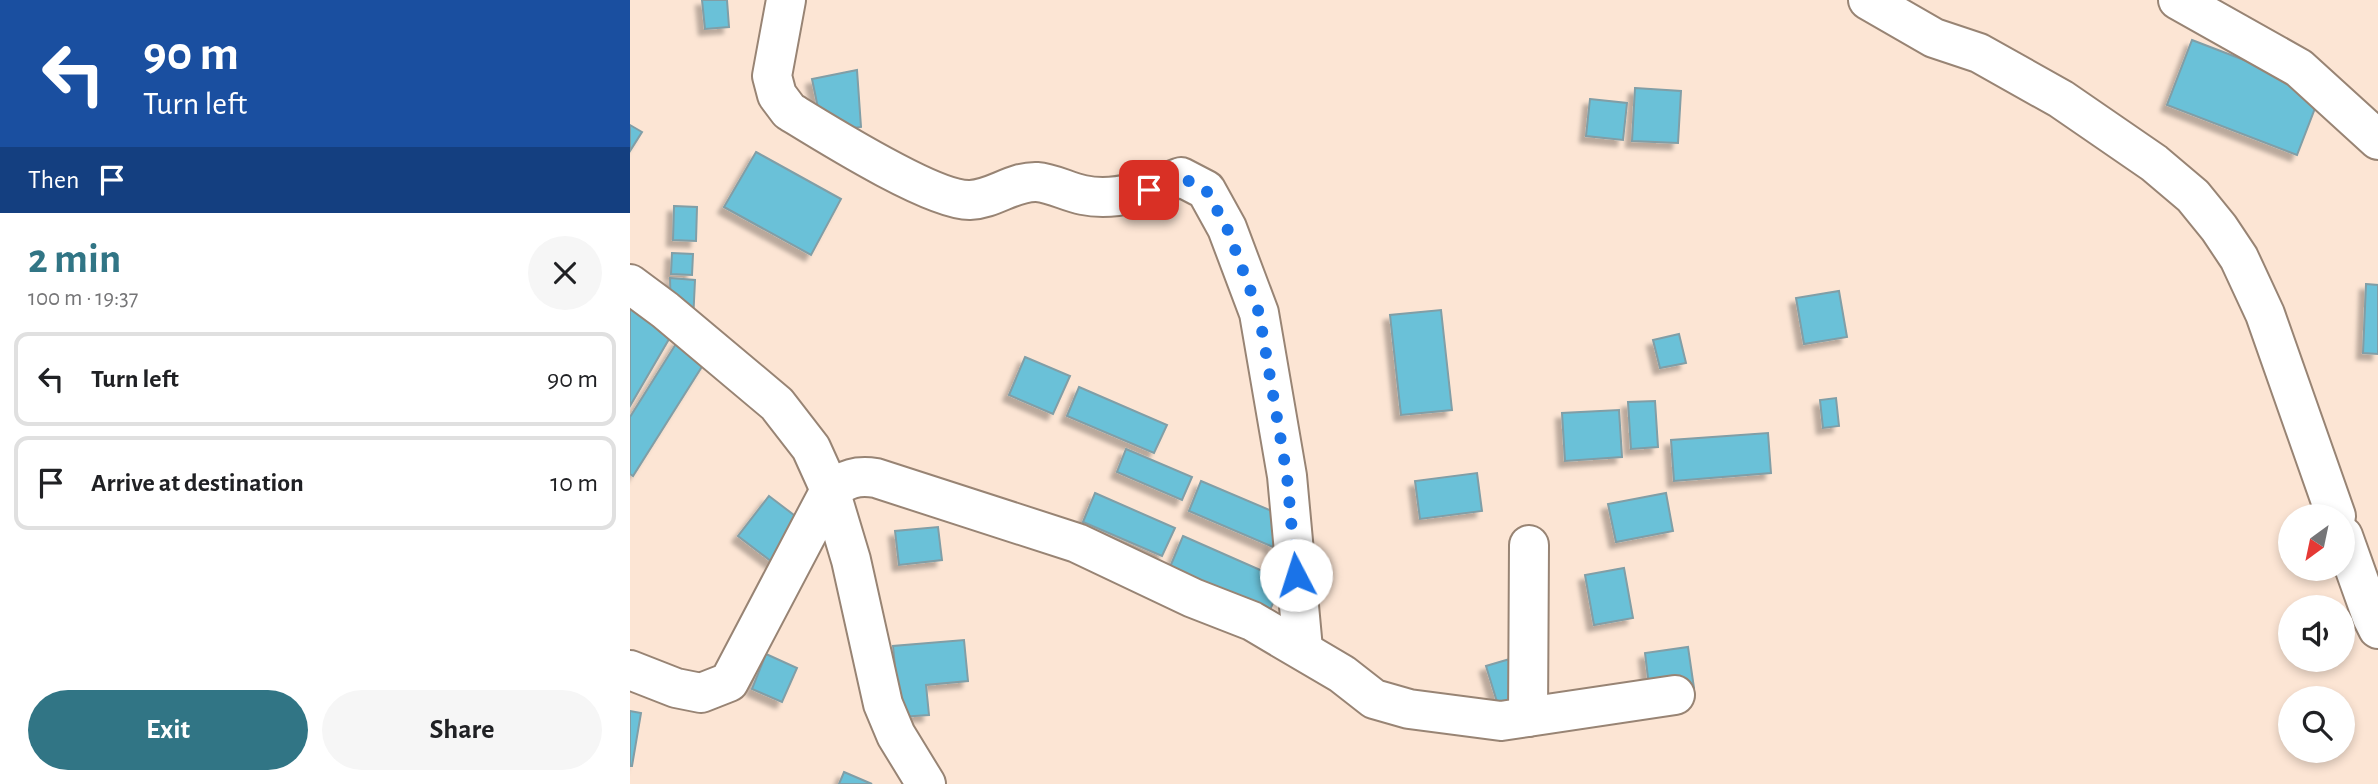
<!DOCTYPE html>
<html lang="en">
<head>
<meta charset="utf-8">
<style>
  body { margin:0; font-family:"Alegreya Sans",sans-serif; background:#f6f6f6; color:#202124; height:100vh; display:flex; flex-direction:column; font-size:26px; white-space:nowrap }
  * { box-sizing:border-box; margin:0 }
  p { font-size:23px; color:#757577 }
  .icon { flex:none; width:38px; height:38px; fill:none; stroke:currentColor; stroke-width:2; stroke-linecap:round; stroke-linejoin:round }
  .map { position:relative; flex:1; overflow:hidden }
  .details { display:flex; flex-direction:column; background:#fff; width:630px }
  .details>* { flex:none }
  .hud { background:#1a4fa0; color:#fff; overflow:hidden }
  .needle { width:46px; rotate:213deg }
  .controls { position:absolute; left:1648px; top:504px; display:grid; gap:14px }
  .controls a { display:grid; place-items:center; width:77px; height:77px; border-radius:50%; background:#fff; box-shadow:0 4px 10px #0003; font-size:35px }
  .pin { position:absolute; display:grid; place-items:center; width:60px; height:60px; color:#fff; margin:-30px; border-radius:14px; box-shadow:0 4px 10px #0006 }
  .me { position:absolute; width:77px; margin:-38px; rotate:355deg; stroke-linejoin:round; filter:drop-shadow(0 0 5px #0008) }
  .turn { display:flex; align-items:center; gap:24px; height:147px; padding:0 28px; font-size:32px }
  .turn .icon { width:91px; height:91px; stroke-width:2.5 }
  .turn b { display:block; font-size:49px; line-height:60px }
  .then { display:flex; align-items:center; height:66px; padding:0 28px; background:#0003; gap:14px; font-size:26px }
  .round { display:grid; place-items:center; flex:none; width:74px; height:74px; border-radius:37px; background:#f6f6f6 }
  .head { display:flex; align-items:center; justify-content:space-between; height:119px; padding:0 28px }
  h1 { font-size:42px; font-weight:600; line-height:52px; color:#317585 }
  .button { display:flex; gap:14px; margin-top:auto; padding:14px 28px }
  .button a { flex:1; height:80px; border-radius:42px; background:#317585; color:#fff; font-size:28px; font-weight:600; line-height:80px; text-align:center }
  .button a+a { background:#f6f6f6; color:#202124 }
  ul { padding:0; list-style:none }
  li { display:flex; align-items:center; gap:21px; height:94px; margin:0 14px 10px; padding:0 14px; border:4px solid #e0e0e0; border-radius:14px }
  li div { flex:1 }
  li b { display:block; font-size:26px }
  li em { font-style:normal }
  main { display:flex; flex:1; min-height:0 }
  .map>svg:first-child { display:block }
  .building { fill:#6ac1d8; stroke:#819ea6; stroke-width:2; filter:url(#shadow) }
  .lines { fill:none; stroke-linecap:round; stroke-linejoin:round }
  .minor-casing { stroke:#988474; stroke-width:42 }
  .minor { stroke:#fff; stroke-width:38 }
  .route { stroke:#1a73e8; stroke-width:12; stroke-dasharray:0 21.6 }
</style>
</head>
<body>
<main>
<section class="details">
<div class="hud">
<div class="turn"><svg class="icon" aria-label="left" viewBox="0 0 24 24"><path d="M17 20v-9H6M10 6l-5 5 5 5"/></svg><div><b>90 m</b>Turn left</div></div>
<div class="then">Then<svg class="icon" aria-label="arrive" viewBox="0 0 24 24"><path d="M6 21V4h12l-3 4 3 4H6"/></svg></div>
</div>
<div class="head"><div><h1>2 min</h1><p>100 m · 19:37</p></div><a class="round"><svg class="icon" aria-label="close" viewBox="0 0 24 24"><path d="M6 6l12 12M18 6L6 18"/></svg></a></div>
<ul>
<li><svg class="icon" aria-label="left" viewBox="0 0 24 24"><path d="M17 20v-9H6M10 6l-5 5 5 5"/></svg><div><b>Turn left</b></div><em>90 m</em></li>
<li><svg class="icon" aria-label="arrive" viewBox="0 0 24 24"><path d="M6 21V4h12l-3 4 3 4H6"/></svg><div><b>Arrive at destination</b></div><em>10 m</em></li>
</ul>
<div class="button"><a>Exit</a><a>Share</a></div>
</section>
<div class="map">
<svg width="1748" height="784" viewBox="0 0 1748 784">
  <defs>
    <filter id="shadow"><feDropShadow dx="-6" dy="6" stdDeviation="2" flood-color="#0004"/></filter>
  </defs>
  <rect width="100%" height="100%" fill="#fce5d4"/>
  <!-- building -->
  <g class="building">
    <path d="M72 0H97L99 27 75 29Z"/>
    <path d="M1562 40 1692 90 1667 155 1537 105Z"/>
    <path d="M227 70 231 127 193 132 182 79Z"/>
    <path d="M1005 88 1051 91 1048 143 1002 141Z"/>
    <path d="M960 99 997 103 993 140 956 136Z"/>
    <path d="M0 125 12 132 0 151Z"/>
    <path d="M126 152 211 199 181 255 94 207Z"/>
    <path d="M44 206 67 207 66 241 43 240Z"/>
    <path d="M42 253 63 254 62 275 41 274Z"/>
    <path d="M40 278 65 280 63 322 41 315Z"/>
    <path d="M1736 284 1748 285V354L1733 353Z"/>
    <path d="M1209 291 1217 337 1174 344 1166 298Z"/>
    <path d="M0 300 46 327 0 406Z"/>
    <path d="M811 310 822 410 771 415 760 315Z"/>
    <path d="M1049 334 1056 363 1030 368 1023 340Z"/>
    <path d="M49 339 78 357 3 476 0 474V417Z"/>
    <path d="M395 357 440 376 423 414 379 395Z"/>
    <path d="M449 387 537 425 524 453 437 416Z"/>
    <path d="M1206 398 1209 426 1193 428 1190 400Z"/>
    <path d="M1025 401 1028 447 1001 449 998 402Z"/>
    <path d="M989 410 992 457 935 461 932 413Z"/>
    <path d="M1138 433 1141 473 1044 481 1041 440Z"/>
    <path d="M496 449 562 477 552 500 487 472Z"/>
    <path d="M847 473 852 511 790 519 785 481Z"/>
    <path d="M571 481 656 517 643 547 559 511Z"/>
    <path d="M465 493 545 528 532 556 453 522Z"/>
    <path d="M1036 493 1043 531 986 542 978 504Z"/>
    <path d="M139 496 177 525 146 565 108 536Z"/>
    <path d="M308 527 312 560 269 565 265 531Z"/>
    <path d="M553 536 653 580 640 610 540 567Z"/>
    <path d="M994 568 1003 618 964 625 955 575Z"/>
    <path d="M334 640 338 681 296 685 299 715 270 717 263 646Z"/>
    <path d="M1058 647 1064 688 1020 694 1015 653Z"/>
    <path d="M136 654 167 668 152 702 122 689Z"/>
    <path d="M883 658 899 710 872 718 856 666Z"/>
    <path d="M0 711 11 713 2 766H0Z"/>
    <path d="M214 772 242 784H209Z"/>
  </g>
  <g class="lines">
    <defs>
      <g id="minor">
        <path d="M156 0 142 76 147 95 159 111C195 133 303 201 340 200 364 199 383 181 407 182 422 183 438 192 453 195 487 202 520 189 551 177L576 190 597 228 629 313 657 476 673 649"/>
        <path d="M1238 0 1304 38 1349 53 1431 99 1524 163 1563 196 1589 228 1609 258 1635 314 1706 516"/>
        <path d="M1548 0 1669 68 1748 140"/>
        <path d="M0 284 35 310 147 404 181 448 200 490 221 560 253 704 266 735 296 784"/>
        <path d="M1713 536 1742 617 1748 629"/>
        <path d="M0 670 46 688 71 693 99 682 200 490C217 479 226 475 246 478L447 543 563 598 622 621 712 674 744 699 779 709 871 721 1045 695"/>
        <path d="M898 717 899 545"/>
      </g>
    </defs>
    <!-- minor casing -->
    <use href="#minor" class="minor-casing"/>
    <!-- minor -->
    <use href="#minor" class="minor"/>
  </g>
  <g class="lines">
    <!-- route -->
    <path class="route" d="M519 190 551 177 576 190 597 228 629 313 657 476 666 575"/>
  </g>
</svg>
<div class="controls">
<a><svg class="needle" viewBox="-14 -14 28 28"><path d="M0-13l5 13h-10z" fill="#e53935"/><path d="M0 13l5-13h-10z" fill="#757577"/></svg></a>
<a><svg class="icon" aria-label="sound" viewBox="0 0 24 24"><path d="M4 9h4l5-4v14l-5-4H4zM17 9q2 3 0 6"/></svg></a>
<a><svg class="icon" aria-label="search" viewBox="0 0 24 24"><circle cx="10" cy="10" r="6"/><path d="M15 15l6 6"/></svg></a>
</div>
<div class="pin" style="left:519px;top:190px;background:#d93025"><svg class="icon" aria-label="arrive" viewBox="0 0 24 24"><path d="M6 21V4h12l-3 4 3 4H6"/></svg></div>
<svg class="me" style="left:666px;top:575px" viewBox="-20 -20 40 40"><circle r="19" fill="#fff"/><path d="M0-13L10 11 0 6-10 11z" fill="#1a73e8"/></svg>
</div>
</main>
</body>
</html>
